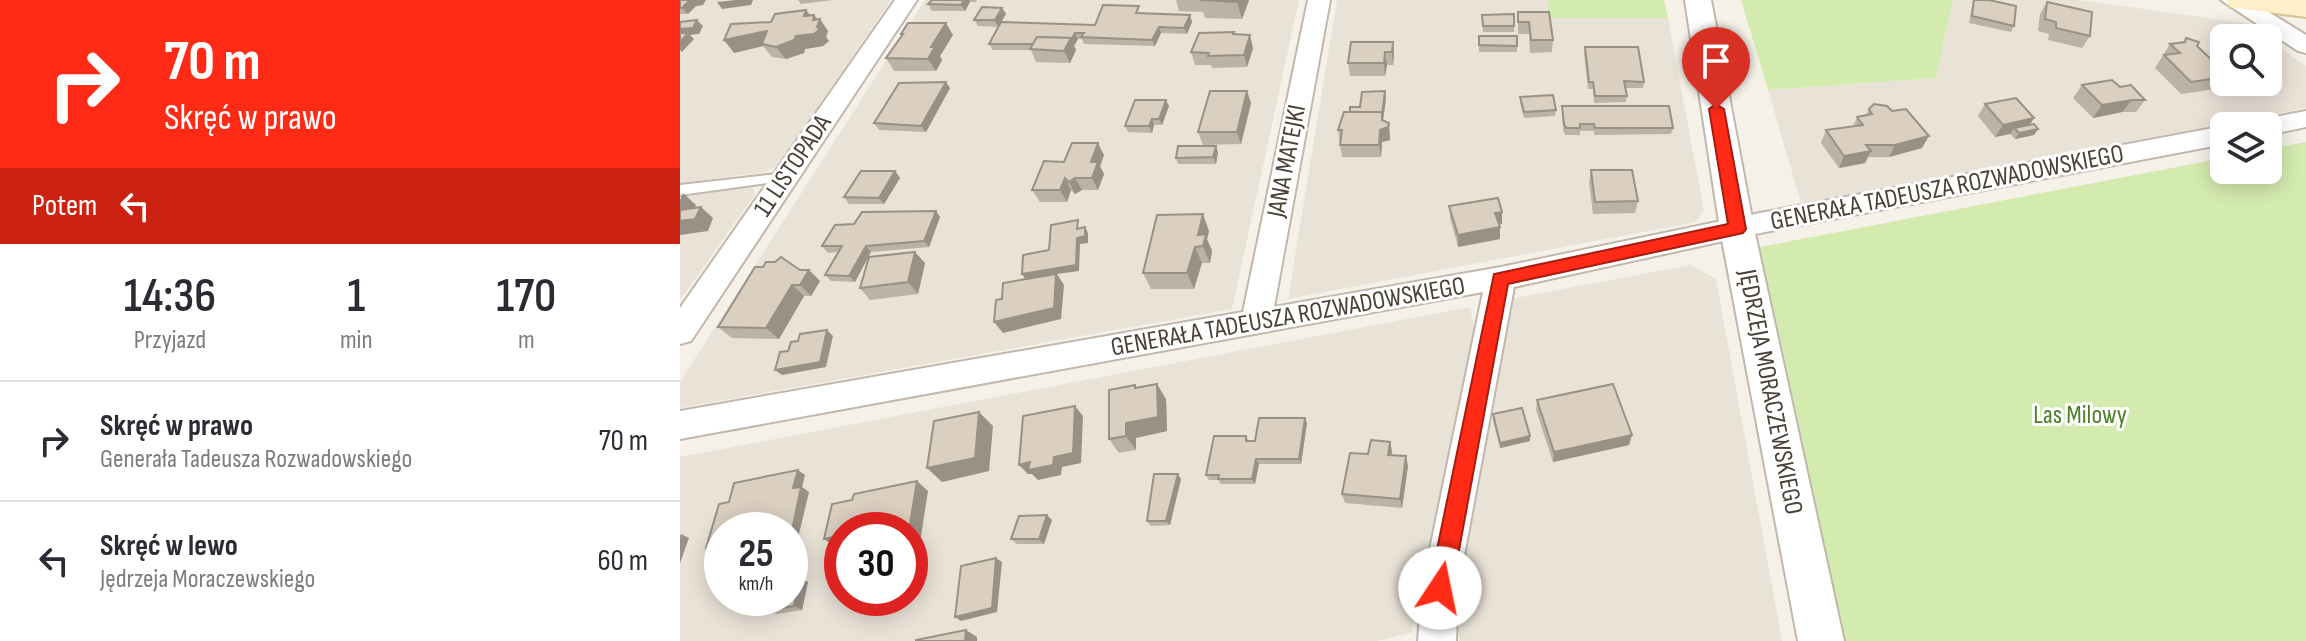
<!DOCTYPE html>
<html lang="pl">
<head>
<meta charset="utf-8">
<style>
  body { margin:0; font-family:"Sofia Sans Condensed",sans-serif; background:#f7f7f7; color:#2b2b33; height:100vh; display:flex; flex-direction:column; font-size:30px; white-space:nowrap }
  * { box-sizing:border-box; margin:0 }
  p { font-size:26px; color:#7c7c81 }
  .icon { flex:none; width:44px; height:44px; fill:none; stroke:currentColor; stroke-width:2; stroke-linecap:round; stroke-linejoin:round }
  .map { position:relative; flex:1; overflow:hidden }
  .sheet { display:flex; flex-direction:column; background:#fff; width:680px }
  .sheet>* { flex:none }
  .top-card { background:#ff2b16; color:#fff; overflow:hidden }
  .fabs { position:absolute; left:1530px; top:24px; display:grid; gap:16px }
  .fabs a { display:grid; place-items:center; width:72px; height:72px; border-radius:12px; background:#fff; box-shadow:0 4px 20px #0003; font-size:40px }
  .speed { position:absolute; left:24px; top:512px; display:flex; gap:16px; font-size:40px; font-weight:700; text-align:center }
  .speed>* { display:grid; place-content:center; width:104px; height:104px; border-radius:50%; background:#fff; box-shadow:0 4px 20px #0003; line-height:1 }
  .speed small { font-size:20px; font-weight:400 }
  .speed .limit { border:12px solid #d22; background:#fff; color:#111 }
  .pin { position:absolute; display:grid; place-items:center; width:68px; height:68px; color:#fff; margin:-82px -34px; border-radius:50% 50% 50% 0; rotate:-45deg; box-shadow:0 0 8px #0007 }
  .pin .icon { rotate:45deg }
  .me { position:absolute; width:88px; margin:-44px; rotate:11deg; stroke-linejoin:round; filter:drop-shadow(0 0 6px #0008) }
  .turn { display:flex; align-items:center; gap:28px; height:168px; padding:0 32px; font-size:36px }
  .turn .icon { width:104px; height:104px; stroke-width:2.5 }
  .turn b { display:block; font-size:56px; line-height:68px }
  .then { display:flex; align-items:center; height:76px; padding:0 32px; background:#0003; gap:16px; font-size:30px }
  .eta { display:flex; justify-content:space-evenly; align-items:center; height:136px; text-align:center }
  .eta b { font-size:48px; font-weight:600; line-height:56px }
  ul { padding:0; list-style:none }
  li { display:flex; align-items:center; gap:24px; height:120px; padding:0 32px; border-top:2px solid #e1e1e2 }
  li div { flex:1 }
  li b { display:block; font-size:30px }
  li em { font-style:normal }
  main { display:flex; flex:1; min-height:0 }
  .map>svg:first-child { display:block }
  .residential { fill:#e9e2d7; fill-rule:evenodd }
  .green { fill:#d4ebb0 }
  .lines { fill:none; stroke-linecap:round; stroke-linejoin:round }
  .service-casing { stroke:#c1b8ab; stroke-width:4 }
  .minor-casing { stroke:#c1b8ab; stroke-width:4 }
  .tertiary-casing { stroke:#c1b8ab; stroke-width:4 }
  .secondary-casing { stroke:#d8c396; stroke-width:4 }
  .service { fill:#fff; fill-rule:evenodd }
  .minor { fill:#fff; fill-rule:evenodd }
  .tertiary { fill:#fff; fill-rule:evenodd }
  .secondary { fill:#ffefc9; fill-rule:evenodd }
  .wall { fill:#bcb2a5 }
  .shaded-wall { fill:#999186 }
  .building { fill:#dbcfc0; stroke:#999186; stroke-width:2 }
  .route { fill:#ff2b16; stroke:#a61c0e; stroke-width:2 }
  .labels { text-anchor:middle; dominant-baseline:central; stroke-width:6; stroke-linejoin:round; paint-order:stroke }
  .street-label { font-size:26px; fill:#494137; stroke:#fff }
  .park-label { font-size:26px; fill:#4d7f26; stroke:#fff }
</style>
</head>
<body>
<main>
<section class="sheet">
<div class="top-card">
<div class="turn"><svg class="icon" aria-label="right" viewBox="0 0 24 24"><path d="M7 20v-9h11M14 6l5 5-5 5"/></svg><div><b>70 m</b>Skręć w prawo</div></div>
<div class="then">Potem<svg class="icon" aria-label="left" viewBox="0 0 24 24"><path d="M17 20v-9H6M10 6l-5 5 5 5"/></svg></div>
</div>
<div class="eta">
<div><b>14:36</b><p>Przyjazd</p></div>
<div><b>1</b><p>min</p></div>
<div><b>170</b><p>m</p></div>
</div>
<ul>
<li><svg class="icon" aria-label="right" viewBox="0 0 24 24"><path d="M7 20v-9h11M14 6l5 5-5 5"/></svg><div><b>Skręć w prawo</b><p>Generała Tadeusza Rozwadowskiego</p></div><em>70 m</em></li>
<li><svg class="icon" aria-label="left" viewBox="0 0 24 24"><path d="M17 20v-9H6M10 6l-5 5 5 5"/></svg><div><b>Skręć w lewo</b><p>Jędrzeja Moraczewskiego</p></div><em>60 m</em></li>
</ul>
</section>
<div class="map">
<svg width="1626" height="641" viewBox="0 0 1626 641">
  <rect width="100%" height="100%" fill="#f5f1e9"/>
  <!-- residential -->
  <g class="residential">
    <path d="M0 0H211L98 165 85 172 0 183Z"/>
    <path d="M245 0H619L552 309 0 408V382Z"/>
    <path d="M657 0H868L870 18H988L1024 211 1016 222 608 299Z"/>
    <path d="M1273 0H1399L1565 23 1586 38H1544V82H1588V39L1626 66V108L1121 203 1088 90 1256 78Z"/>
    <path d="M71 186 76 193 0 300V197Z"/>
    <path d="M1011 265 1036 279 1102 641H779L780 555 830 299Z"/>
    <path d="M790 307 796 339 731 633 696 641H0V457ZM42 530H110V598H42ZM162 530H230V598H162Z"/>
  </g>
  <!-- green -->
  <g class="green">
    <path d="M868 0H984L988 18H869Z"/>
    <path d="M1061 0H1273L1256 78 1088 90Z"/>
    <path d="M1626 142V641H1164L1075 248 1544 158V170H1588V149Z"/>
  </g>
  <g class="lines">
    <defs>
      <path id="service" d="M105 173 109 174 111 177 109 180 0 195V185Z"/>
      <g id="minor">
        <path d="M215 0H237L11 341 0 344V308Z"/>
        <path d="M628 0H650L594 307 821 267 1080 213 1544 126V144L1080 233 834 287 778 588 776 641H738L742 588 803 292 0 439V411L563 312Z"/>
        <path d="M1541 0H1569L1626 35V53L1618 51Z"/>
        <path d="M1626 111V127L1588 135V126H1575L1579 120Z"/>
      </g>
      <path id="tertiary" d="M1005 0H1031L1074 229 1164 641H1118L1040 229Z"/>
      <path id="secondary" d="M1546 0H1626V17L1550 7Z"/>
    </defs>
    <!-- service casing -->
    <use href="#service" class="service-casing"/>
    <!-- minor casing -->
    <use href="#minor" class="minor-casing"/>
    <!-- tertiary casing -->
    <use href="#tertiary" class="tertiary-casing"/>
    <!-- secondary casing -->
    <use href="#secondary" class="secondary-casing"/>
    <!-- service -->
    <use href="#service" class="service"/>
    <!-- minor -->
    <use href="#minor" class="minor"/>
    <!-- tertiary -->
    <use href="#tertiary" class="tertiary"/>
    <!-- secondary -->
    <use href="#secondary" class="secondary"/>
  </g>
  <!-- wall -->
  <g class="wall">
    <path d="M0 0 23 5 16 6 8 14H0Z"/>
    <path d="M118 0H153L121 4Z"/>
    <path d="M252 0H297L296 2H290L285 11H252L248 4Z"/>
    <path d="M496 0H569L562 19 525 18 523 12 499 11Z"/>
    <path d="M1293 0H1309L1334 26 1331 32 1289 23Z"/>
    <path d="M1367 2 1410 36 1402 48 1368 40 1369 34 1358 31 1360 14Z"/>
    <path d="M322 8 326 14 318 27 298 26 294 20Z"/>
    <path d="M126 10 130 15 137 19 148 31 146 37 149 41 143 46 125 49 124 53 106 59 92 57 83 46 54 53 91 22Z"/>
    <path d="M462 12 461 14 512 22 507 34 481 33 475 46 404 44 402 39H398L394 46 396 50 390 63 356 62 351 50H313L309 44 415 25Z"/>
    <path d="M838 12 873 40 872 52 850 53 849 34H838Z"/>
    <path d="M834 14V32H803L802 15Z"/>
    <path d="M221 34 273 35 260 56 262 60 256 71H214L206 58 222 36Z"/>
    <path d="M555 34 573 48 567 67 532 68 531 65H515L511 52Z"/>
    <rect x="799" y="36" width="38" height="16"/>
    <path d="M1506 38 1517 46 1536 64 1544 66V82H1548L1543 88 1501 94 1475 68 1490 44 1503 42Z"/>
    <path d="M713 42 714 54 713 65H707L705 76H670L668 63Z"/>
    <path d="M905 47 964 82 963 88H945L947 96 946 102 914 103 913 89H908L904 53Z"/>
    <path d="M1402 85 1440 87 1465 100 1456 112H1442L1413 118 1393 98Z"/>
    <path d="M270 88 246 132 199 130 194 123Z"/>
    <path d="M840 97 876 110 875 116 844 118 840 103Z"/>
    <path d="M706 98 703 121 709 123 710 140 702 142 701 157H662L658 130 669 112Z"/>
    <path d="M571 103 561 144 523 145 518 132Z"/>
    <path d="M1305 104 1350 124 1358 129 1354 135 1335 139 1330 134 1315 137 1298 116Z"/>
    <path d="M489 106 482 125H474L472 133 448 132 445 126Z"/>
    <path d="M882 106 993 128 991 134 914 135V131H900V135H885L883 130Z"/>
    <path d="M1189 109 1242 148 1209 157H1188L1185 163 1159 168 1141 143 1146 130 1173 127 1177 117 1186 115Z"/>
    <path d="M538 152 536 164H498L496 158Z"/>
    <path d="M424 155 420 166 424 174 418 190H402L395 194 391 190 387 202H360L352 190 384 162Z"/>
    <path d="M911 170 958 201 955 213 913 214 909 182Z"/>
    <path d="M215 171 220 178 204 204H169L164 197Z"/>
    <path d="M769 206 822 224H819L820 239 778 247 770 218Z"/>
    <path d="M260 217 249 247 191 252 175 282 151 281 145 275 158 252 148 253 142 246 174 224Z"/>
    <path d="M529 231 527 239 532 251 530 263H522L514 289H471L463 273Z"/>
    <path d="M245 263 238 294 190 300 180 288Z"/>
    <path d="M120 270H129L140 281 131 296H124L99 339 52 338 38 327Z"/>
    <path d="M455 385 457 388 486 399 487 431 456 438V450L439 453 429 439Z"/>
    <path d="M857 400 952 435 949 445 873 462 856 410Z"/>
    <path d="M813 414 850 436V441L820 448 813 420Z"/>
    <path d="M627 423 621 464H579L575 484H541L538 480H529L526 475 566 436 569 441H575Z"/>
    <path d="M710 442 712 455 728 466 722 508 665 503 662 494 688 454Z"/>
    <path d="M501 479 490 525 471 526 467 521Z"/>
    <path d="M372 520 364 544H337L331 539Z"/>
    <path d="M128 582 122 610 97 614 89 610Z"/>
  </g>
  <!-- shaded-wall -->
  <g class="shaded-wall">
    <path d="M10 0H26L23 5 16 6 8 14 2 8Z"/>
    <path d="M56 0H73L71 5 42 9 37 2Z"/>
    <path d="M284 0H289L290 2 285 11 281 5Z"/>
    <path d="M558 0H569L562 19 557 2Z"/>
    <path d="M322 8 326 14 318 27 315 20Z"/>
    <path d="M126 10 133 19 134 15 139 21 140 19 148 31 146 37 149 41 143 46 125 49 124 53 106 59 96 47 124 16Z"/>
    <path d="M510 15 512 22 507 34 504 28Z"/>
    <path d="M17 20 23 26 19 34 10 35 14 39 2 52 0 50V29Z"/>
    <path d="M266 23 273 35 260 56 262 60 256 71 248 59 251 47Z"/>
    <path d="M479 27 481 33 475 46 472 40Z"/>
    <path d="M87 31 82 44 83 46 54 53 44 40Z"/>
    <path d="M395 33 398 39 394 46 396 50 390 63 384 51 391 38Z"/>
    <path d="M570 35 573 48 567 67 564 55Z"/>
    <path d="M713 42 714 54 713 65 712 52Z"/>
    <path d="M705 52 707 65 705 76 704 63Z"/>
    <path d="M266 82 270 88 246 132 241 126Z"/>
    <path d="M567 91 571 103 561 144 557 132Z"/>
    <path d="M705 91 706 98 703 121 709 123 710 140 702 142 701 157 699 145Z"/>
    <path d="M486 100 489 106 482 125 479 119Z"/>
    <path d="M1452 100 1442 112 1413 118 1422 105Z"/>
    <path d="M1354 118 1346 131 1334 128 1330 134 1315 137 1323 125Z"/>
    <path d="M472 119 474 125 472 133 469 126Z"/>
    <path d="M1358 129 1354 135 1335 139 1339 133Z"/>
    <path d="M1249 136 1242 148 1209 157 1215 145Z"/>
    <path d="M418 143 424 155 420 166 424 174 418 190 412 178 411 162Z"/>
    <path d="M536 146 538 152 536 164 533 157Z"/>
    <path d="M1191 151 1185 163 1159 168 1164 156Z"/>
    <path d="M215 171 220 178 204 204 199 198Z"/>
    <path d="M385 178 391 190 387 202 380 190Z"/>
    <path d="M395 178 402 190 395 194 389 182Z"/>
    <path d="M3 193 16 205 9 220 21 207 33 218 28 231 0 235V200Z"/>
    <path d="M256 211 260 217 249 247 244 241Z"/>
    <path d="M822 212V224L815 225V213Z"/>
    <path d="M523 214 529 231 527 239 532 251 530 263 518 235Z"/>
    <path d="M405 227 408 233V243L400 244 399 271 377 274 384 285 381 319 323 333 314 322 346 280 342 274 397 238Z"/>
    <path d="M820 227V239L778 247V235Z"/>
    <path d="M186 246 191 252 175 282 169 276Z"/>
    <path d="M515 247 522 263 514 289 507 273Z"/>
    <path d="M235 252 245 263 238 294 228 282Z"/>
    <path d="M129 270 140 281 131 296 120 285Z"/>
    <path d="M112 285 124 296 99 339 86 328Z"/>
    <path d="M147 330 153 336 146 367 102 375 95 370Z"/>
    <path d="M477 384 486 399 487 431 456 438V450L446 436V423Z"/>
    <path d="M395 406 403 416 401 463 382 467 381 475 358 480 352 474H348L339 465 374 457Z"/>
    <path d="M299 412 313 426 309 471 262 482 247 468Z"/>
    <path d="M625 418 627 423 621 464 619 459Z"/>
    <path d="M952 435 949 445 873 462 874 452Z"/>
    <path d="M850 436V441L820 448V443Z"/>
    <path d="M710 442 712 451 710 464 708 455Z"/>
    <path d="M726 456 728 466 722 508 720 499Z"/>
    <path d="M576 459 579 464 575 484 572 479Z"/>
    <path d="M118 470 125 475 122 487 129 492 119 534 110 536 113 488Z"/>
    <path d="M498 474 501 479 490 525 486 521Z"/>
    <path d="M237 481 248 491 240 543 230 545 229 530Z"/>
    <path d="M367 515 372 520 364 544 359 539Z"/>
    <path d="M1 534 9 538 0 563V536Z"/>
    <path d="M162 535V547L158 548 144 539Z"/>
    <path d="M30 547 42 549V555L38 556 29 552 32 551 26 548Z"/>
    <path d="M316 558 322 562 317 612 281 621 275 617Z"/>
    <path d="M120 578 128 582 122 610 114 606Z"/>
    <path d="M286 630 297 637V641H285Z"/>
  </g>
  <!-- building -->
  <g class="building">
    <path d="M0 0H10L2 8H0Z"/>
    <path d="M252 0H284L281 5 248 4Z"/>
    <path d="M520 0H558L557 2Z"/>
    <path d="M1294 0H1309L1336 6 1334 26 1292 16Z"/>
    <path d="M1367 2 1412 12 1410 36 1376 28V22L1365 19Z"/>
    <path d="M423 5 459 6 456 13 510 15 504 28 479 27 472 40 401 37 404 33H395L391 40V38L357 37 353 44H309L321 22 415 25Z"/>
    <path d="M302 7 322 8 315 20H294Z"/>
    <path d="M126 10 124 16 134 15 133 20 140 19 137 27 140 29 134 34 116 36 114 40 96 47 82 44 87 31 44 40 51 24 91 22 95 14Z"/>
    <path d="M838 12H869L873 40H851L849 22H838Z"/>
    <path d="M834 14V26H803L802 15Z"/>
    <path d="M17 20 13 28 0 29V22Z"/>
    <path d="M228 23H266L251 47H255L248 59 206 58 223 34H221Z"/>
    <path d="M554 32 553 34 570 35 564 55 528 56 529 53 511 52 519 33Z"/>
    <path d="M0 33H8L0 42Z"/>
    <path d="M799 36H837V46L799 45Z"/>
    <path d="M357 37 391 38 384 51 350 49Z"/>
    <path d="M1506 38 1519 42 1517 46 1536 64 1541 63 1544 66V77L1511 82 1484 55 1500 53 1490 44 1505 42Z"/>
    <path d="M671 42H713L712 52H705L704 63H668Z"/>
    <path d="M905 47H958L964 82 944 81 947 96H915L913 82H909Z"/>
    <path d="M1432 80 1440 87 1451 85 1465 100H1452L1422 105 1402 85Z"/>
    <path d="M266 82 241 126 194 123 219 83Z"/>
    <path d="M530 91H567L557 132H518Z"/>
    <path d="M705 91 702 115V112H670V107H680L682 92Z"/>
    <path d="M873 95 876 110 844 112 840 97Z"/>
    <path d="M1336 98 1354 118 1323 125 1305 104Z"/>
    <path d="M455 100H486L479 119H472L469 126H445Z"/>
    <path d="M1194 104 1207 106 1212 111 1226 109 1249 136 1215 145H1186L1191 151 1164 156 1146 130 1183 125 1177 117 1192 114 1189 109Z"/>
    <path d="M882 106H989L993 128H915L914 124H900V128H886L884 124Z"/>
    <path d="M664 112H702V120L709 123 708 127 700 130 699 145H660L662 130H658Z"/>
    <path d="M1354 124 1358 129 1339 133 1334 128Z"/>
    <path d="M392 143H418L411 162H418L412 178H395L389 182 385 178 380 190H352L364 161 384 162Z"/>
    <path d="M498 146H536L533 157 496 158Z"/>
    <path d="M911 170H952L958 201 915 202Z"/>
    <path d="M181 171H215L199 198 164 197Z"/>
    <path d="M818 198 822 212 815 213 820 227 778 235 769 206Z"/>
    <path d="M21 207 15 219 0 221V210Z"/>
    <path d="M256 211 244 241 186 246 169 276 145 275 162 246H142L155 225 174 224 182 212Z"/>
    <path d="M523 214 518 235 526 234 523 246 515 247 507 273H463L477 215Z"/>
    <path d="M398 220 397 229 405 227V236L397 238 396 265 342 274 343 255 369 250 371 225Z"/>
    <path d="M235 252 228 282 180 288 189 257Z"/>
    <path d="M101 257 120 270H129L120 285H112L86 328 38 327 75 267H83L86 262H95Z"/>
    <path d="M376 274 374 308 314 322 316 300 322 299 323 283Z"/>
    <path d="M147 330 140 362 95 370 100 352 108 351 111 342 118 341 120 334Z"/>
    <path d="M477 384 478 417 446 423V436L429 439V390L455 385V388Z"/>
    <path d="M933 384 952 435 874 452 857 400Z"/>
    <path d="M395 406 393 453 374 457 373 465 348 470 350 462 339 465 343 416Z"/>
    <path d="M842 408 850 436 820 443 813 414Z"/>
    <path d="M299 412 295 458 247 468 254 421Z"/>
    <path d="M579 418H625L619 459H576L572 479H538L539 475H526L534 436H566V441H575Z"/>
    <path d="M691 440 710 442 708 455 726 456 720 499 662 494 670 453 688 454Z"/>
    <path d="M118 470 113 488 121 487 112 530H42V549L29 552 30 547 26 548 39 504 49 502 54 483Z"/>
    <path d="M474 474H498L486 521H467Z"/>
    <path d="M237 481 229 530H162V535L144 539 152 504 172 500 174 494Z"/>
    <path d="M367 515 359 539H331L339 516Z"/>
    <path d="M316 558 312 608 275 617 281 566Z"/>
    <path d="M120 578 114 606 89 610 92 598H110V580Z"/>
    <path d="M286 630 285 641H236V640Z"/>
  </g>
  <!-- route -->
  <path class="route" d="M1036 104 1044 109 1066 229 1063 233 828 284 772 588 768 596 760 599 753 596 749 588 814 274 1048 224 1029 109Z"/>
  <g class="labels">
    <!-- street labels -->
    <g class="street-label">
      <text transform="translate(607 161) rotate(-79)">JANA MATEJKI</text>
      <text transform="translate(113 166) rotate(-56)">11 LISTOPADA</text>
      <text transform="translate(1267 188) rotate(-11)">GENERAŁA TADEUSZA ROZWADOWSKIEGO</text>
      <text transform="translate(608 317) rotate(-10)">GENERAŁA TADEUSZA ROZWADOWSKIEGO</text>
      <text transform="translate(1090 392) rotate(79)">JĘDRZEJA MORACZEWSKIEGO</text>
    </g>
    <!-- park labels -->
    <g class="park-label">
      <text x="1400" y="415">Las Milowy</text>
    </g>
  </g>
</svg>
<div class="fabs">
<a><svg class="icon" aria-label="search" viewBox="0 0 24 24"><circle cx="10" cy="10" r="6"/><path d="M15 15l6 6"/></svg></a>
<a><svg class="icon" aria-label="layers" viewBox="0 0 24 24"><path d="M12 4l9 5-9 5-9-5zM3 14l9 5 9-5"/></svg></a>
</div>
<div class="speed"><div>25<small>km/h</small></div><div class="limit">30</div></div>
<div class="pin" style="left:1036px;top:109px;background:#d93025"><svg class="icon" aria-label="arrive" viewBox="0 0 24 24"><path d="M6 21V4h12l-3 4 3 4H6"/></svg></div>
<svg class="me" style="left:760px;top:588px" viewBox="-20 -20 40 40"><circle r="19" fill="#fff"/><path d="M0-13L10 11 0 6-10 11z" fill="#ff2b16"/></svg>
</div>
</main>
</body>
</html>
